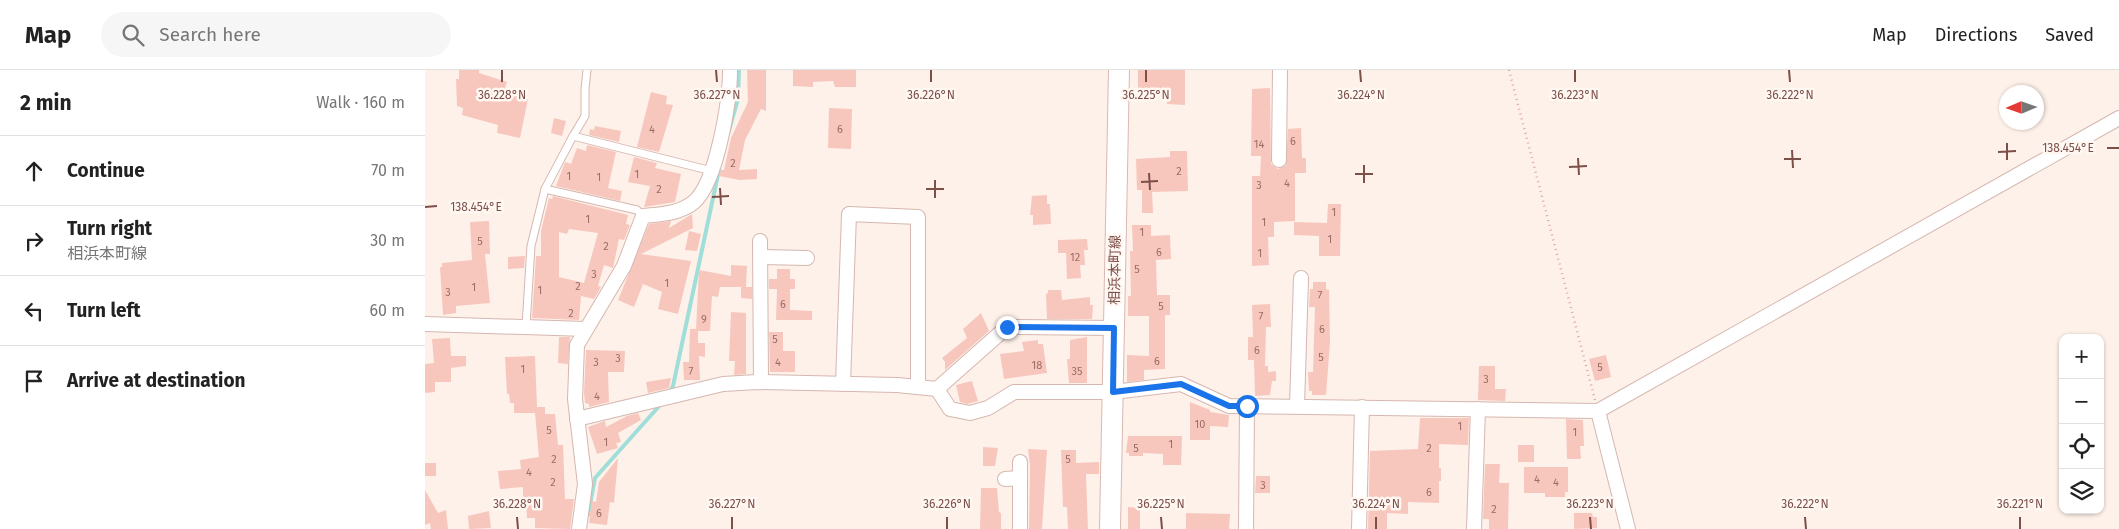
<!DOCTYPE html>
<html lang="en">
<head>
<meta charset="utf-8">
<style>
	:root { --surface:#fff; --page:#f6f6f6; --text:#222; --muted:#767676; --line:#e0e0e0 }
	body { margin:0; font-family:"Fira Sans","Noto Sans JP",sans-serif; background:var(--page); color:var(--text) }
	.controls { position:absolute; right:15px; bottom:15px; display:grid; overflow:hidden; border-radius:10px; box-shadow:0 1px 4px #0004 }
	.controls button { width:45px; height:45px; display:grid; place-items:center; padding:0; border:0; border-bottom:1px solid var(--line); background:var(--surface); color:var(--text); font:25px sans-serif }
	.compass { position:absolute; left:1574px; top:15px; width:45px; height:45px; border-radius:50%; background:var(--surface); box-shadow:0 1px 4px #0004; rotate:268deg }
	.stop { position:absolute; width:15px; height:15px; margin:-11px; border:4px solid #1a73e8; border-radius:50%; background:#fff }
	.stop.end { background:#1a73e8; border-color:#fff; box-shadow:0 1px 5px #0008 }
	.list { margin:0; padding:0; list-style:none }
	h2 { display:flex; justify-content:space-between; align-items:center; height:65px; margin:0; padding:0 20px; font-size:21px }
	h2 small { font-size:16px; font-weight:400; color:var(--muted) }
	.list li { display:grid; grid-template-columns:32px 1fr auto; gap:15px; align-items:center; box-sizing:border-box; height:70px; padding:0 20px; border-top:1px solid var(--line) }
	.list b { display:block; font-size:19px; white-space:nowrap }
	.list p { margin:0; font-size:16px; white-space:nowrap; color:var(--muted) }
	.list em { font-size:16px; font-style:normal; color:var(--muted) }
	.icon { flex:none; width:28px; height:28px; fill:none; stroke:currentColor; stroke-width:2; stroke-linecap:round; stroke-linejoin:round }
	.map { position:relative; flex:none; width:1694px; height:459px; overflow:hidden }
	header { display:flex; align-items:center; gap:30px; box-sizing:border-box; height:70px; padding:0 25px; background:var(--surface); border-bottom:1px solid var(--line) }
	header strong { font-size:24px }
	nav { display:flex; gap:28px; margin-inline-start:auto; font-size:18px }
	.search { width:350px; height:45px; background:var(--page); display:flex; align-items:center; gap:12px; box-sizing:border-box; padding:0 18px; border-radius:28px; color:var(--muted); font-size:19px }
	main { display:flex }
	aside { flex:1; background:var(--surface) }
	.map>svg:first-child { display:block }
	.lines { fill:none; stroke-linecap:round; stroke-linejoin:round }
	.stream { stroke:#a0ded9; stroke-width:4 }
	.building { fill:#f7c7be; fill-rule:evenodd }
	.lane-casing { stroke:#d5b7b0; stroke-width:9 }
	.street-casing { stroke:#d5b7b0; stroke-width:16 }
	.secondary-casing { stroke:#dab8af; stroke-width:22 }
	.path { stroke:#dda9a0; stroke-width:2.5; stroke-dasharray:1 4; stroke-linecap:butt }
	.lane { stroke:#fff; stroke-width:7 }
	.street { stroke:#fff; stroke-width:14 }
	.secondary { stroke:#fff; stroke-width:20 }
	.route { stroke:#1a73e8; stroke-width:6 }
	.ticks { fill:none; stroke:#7d4f49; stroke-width:2 }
	.labels { text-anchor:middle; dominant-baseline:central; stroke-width:5; stroke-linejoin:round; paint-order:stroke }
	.number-label { font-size:11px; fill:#9c6d66 }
	.street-label { font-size:14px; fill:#7d4f49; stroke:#fff7f2 }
	.ticks-label { font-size:12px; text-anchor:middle; fill:#7d4f49; stroke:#fff7f2; stroke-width:5; stroke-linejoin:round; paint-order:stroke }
</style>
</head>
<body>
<header>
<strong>Map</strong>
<div class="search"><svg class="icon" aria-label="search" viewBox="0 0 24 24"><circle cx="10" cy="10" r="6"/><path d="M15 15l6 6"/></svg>Search here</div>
<nav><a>Map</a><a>Directions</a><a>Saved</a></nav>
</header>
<main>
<aside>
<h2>2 min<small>Walk · 160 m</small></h2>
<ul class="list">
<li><svg class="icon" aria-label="ahead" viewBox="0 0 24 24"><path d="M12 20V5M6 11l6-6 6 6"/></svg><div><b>Continue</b></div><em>70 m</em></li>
<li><svg class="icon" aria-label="right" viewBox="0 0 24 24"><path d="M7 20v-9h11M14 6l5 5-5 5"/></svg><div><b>Turn right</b><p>相浜本町線</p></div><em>30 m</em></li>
<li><svg class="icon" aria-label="left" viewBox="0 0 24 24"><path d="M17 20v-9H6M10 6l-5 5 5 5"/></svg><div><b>Turn left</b></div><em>60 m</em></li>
<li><svg class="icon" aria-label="arrive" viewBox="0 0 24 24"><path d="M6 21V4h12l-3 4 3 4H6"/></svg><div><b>Arrive at destination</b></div></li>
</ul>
</aside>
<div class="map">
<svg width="1694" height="459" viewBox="0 0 1694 459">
	<rect width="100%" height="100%" fill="#fef1e9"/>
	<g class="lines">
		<g class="stream">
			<polyline points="303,64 313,29 314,0"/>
			<polyline points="245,322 248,316 294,100"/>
			<polyline points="163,445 170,408 236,334"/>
		</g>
	</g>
	<g class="building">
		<polygon points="34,0 54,0 54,3 82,12 78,23 103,29 95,68 72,63 73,55 37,45 38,38 32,36 31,9 34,9"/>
		<polygon points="322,0 341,0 341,41 336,39 320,70 314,100 332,99 332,109 315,110 294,106 296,100 299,100 306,68 323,32"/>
		<polygon points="368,0 431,0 431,17 410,17 408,11 388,12 388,17 368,16"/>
		<polygon points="713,0 760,0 760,35 742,34 742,24 713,24"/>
		<polygon points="845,18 846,94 853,99 861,95 863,59 876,58 877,88 881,88 881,103 870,103 870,151 849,152 849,167 843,167 844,195 827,196 827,106 835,106 836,86 826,86 827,19"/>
		<polygon points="226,22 242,26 241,34 248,35 234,82 212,77"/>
		<polygon points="404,38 427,39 426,79 403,78"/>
		<polygon points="129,48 141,51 137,66 126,63"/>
		<polygon points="170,56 196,61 194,72 164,65 165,59 169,60"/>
		<polygon points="162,75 191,82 183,118 197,121 195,131 131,116 140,92 146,94 152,78 161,81"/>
		<polygon points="745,81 762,81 763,121 727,122 728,143 717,143 717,120 712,120 711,89 745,87"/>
		<polygon points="209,87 232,93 230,98 256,104 250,132 219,137 225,116 203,112"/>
		<polygon points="622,125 622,134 625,134 626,154 608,155 608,145 605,145 607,126"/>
		<path d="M128,126l75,19 -2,9 4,1 -6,15 -5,-1 -6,29 -9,-3 -6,21 3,1 -7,12 -13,-3 -2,24 -47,-2 4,-62h5v-25l8,-33 3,1zM144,159l29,4 -14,50 -25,-6v-45l8,2z"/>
		<polygon points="903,134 916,134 915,186 894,186 894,166 869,165 869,152 902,153"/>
		<polygon points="267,144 268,158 216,184 266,191 253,244 233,239 237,222 218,214 209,237 193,230 224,154 246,151 244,158"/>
		<polygon points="64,151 65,184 60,184 65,233 31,236 31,243 18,245 15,197 17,197 17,193 47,190 45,152"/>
		<polygon points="707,155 726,155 726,166 745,165 746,189 731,190 732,225 745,225 745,245 740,245 740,299 719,300 719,310 702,312 702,285 724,286 724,246 703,246 703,226 706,226 705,181 708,181"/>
		<polygon points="264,161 276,164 272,181 260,180"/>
		<polygon points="662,169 663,180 659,180 660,195 655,195 656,208 642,209 641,183 633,183 633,170"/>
		<polygon points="100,186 99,198 83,199 83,187"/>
		<polygon points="306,195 322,196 321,217 327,217 327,229 316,228 316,217 295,217 293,227 287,226 285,261 273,261 273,273 280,273 280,287 274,286 275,310 259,310 258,292 264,292 265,259 271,259 274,200 306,206"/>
		<polygon points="352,199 365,199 365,209 370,209 370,219 365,219 365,240 387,241 387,250 351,250 352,219 344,219 344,209 352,209"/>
		<polygon points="888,212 901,212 901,219 904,220 905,272 901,325 887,325 887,321 884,321 883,302 888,302 890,237 884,237 885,219 888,219"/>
		<polygon points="623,220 636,220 637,230 665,227 665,235 668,235 667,249 622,249 621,224 623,223"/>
		<polygon points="845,234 846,257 841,257 840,296 843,296 843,302 851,301 851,311 847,311 845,325 830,326 829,290 823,290 823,267 828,267 827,235"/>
		<polygon points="306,242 321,243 321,304 309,305 310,291 304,291"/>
		<polygon points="556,243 564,261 520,300 520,292 517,288 542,268 538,259"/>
		<polygon points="344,262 358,262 358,281 370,281 370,302 345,302"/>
		<polygon points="134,267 145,267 143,294 133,293"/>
		<polygon points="662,267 662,313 644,313 642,289 645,289 645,270"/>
		<polygon points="25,268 26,286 41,286 41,296 26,298 26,312 10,312 10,322 0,323 0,294 9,293 7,269"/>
		<polygon points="613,270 613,274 618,274 622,303 579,309 575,284 599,281 597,272"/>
		<polygon points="161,280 200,281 199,302 183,302 184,332 164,337 164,334 160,333 159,323"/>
		<polygon points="1181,285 1186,307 1170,311 1164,289"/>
		<polygon points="110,286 112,337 120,337 120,344 130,344 133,375 138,375 140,429 149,429 145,459 110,458 110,448 102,448 101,427 98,427 98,417 75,419 73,401 96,399 95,390 114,387 110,343 89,343 89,333 85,333 84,324 82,324 80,287"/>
		<polygon points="1054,296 1070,296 1070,319 1081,319 1080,331 1053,330"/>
		<polygon points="246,308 244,318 223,323 221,312"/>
		<polygon points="547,311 553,331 542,334 535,332 531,315"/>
		<polygon points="765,332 785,340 785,342 804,345 803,357 785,356 785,370 765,370"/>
		<polygon points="213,343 216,350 193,363 196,372 191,373 193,378 172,384 163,357 180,351 181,357 202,346"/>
		<polygon points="995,348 1044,348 1043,375 1014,374 1014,398 1016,398 1016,411 1014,411 1014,433 983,432 983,444 962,443 962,459 943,459 945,381 993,379"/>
		<polygon points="1141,349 1158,350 1159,376 1155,376 1156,389 1142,389"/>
		<polygon points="703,366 757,366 756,395 738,395 738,384 718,383 718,386 704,386 704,383 701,383"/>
		<rect x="1093" y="375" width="16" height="17"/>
		<polygon points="558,377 573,378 570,396 558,396"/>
		<polygon points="603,379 622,380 617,459 604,459 605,396"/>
		<polygon points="636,380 651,380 651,393 674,392 674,404 661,404 663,459 643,459 642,437 638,437"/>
		<polygon points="193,388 189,433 185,432 182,455 164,453 167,431 171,432 174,412"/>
		<rect x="0" y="393" width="11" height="13"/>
		<polygon points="1060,394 1075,394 1074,413 1084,413 1083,459 1064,459 1064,449 1058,449"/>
		<polygon points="1099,397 1143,397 1143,422 1140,422 1140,427 1120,427 1120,423 1099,423"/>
		<polygon points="831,406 845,406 845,423 830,423"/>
		<polygon points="556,418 572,418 574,442 576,443 576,459 555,459"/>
		<polygon points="0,420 13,443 21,440 23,459 6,459 5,453 0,455"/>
		<polygon points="703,437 715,438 715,459 703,459"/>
		<polygon points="64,441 66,458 44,459 43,446"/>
		<polygon points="761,443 805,444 804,459 761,459"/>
		<polygon points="1149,443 1167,443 1168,447 1172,447 1172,458 1149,459"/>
	</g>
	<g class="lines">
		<defs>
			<g id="lane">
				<polyline points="148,66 160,46 160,19 162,0"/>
				<polyline points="218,146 212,140 120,119 148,66 287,101"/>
				<polyline points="101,256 106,176 120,119"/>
			</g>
			<g id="street">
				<polyline points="854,90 855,0"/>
				<polyline points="335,171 336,312"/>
				<polyline points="336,187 382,188"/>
				<polyline points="0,254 161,259"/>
				<polyline points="418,314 424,144 493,147 493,317"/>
				<polyline points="512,319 582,257 689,258"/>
				<polyline points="872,336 876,208"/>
				<polyline points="1173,341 1203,459"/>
				<polyline points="152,349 298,314 332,312 472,315 512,319 525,339 545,343 563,338 589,322 688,322 756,314 804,336 1173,341 1694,48"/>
				<polyline points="580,409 595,408"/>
				<path d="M154,459l6,-45 -10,-85 2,-54 47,-79 19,-50c18,-2 36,-2 51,-14 23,-20 36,-102 36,-132"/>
				<polyline points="595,459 595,392"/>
				<polyline points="821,459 822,336"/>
				<polyline points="934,459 937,337"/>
				<polyline points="1049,459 1053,339"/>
			</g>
			<polyline id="secondary" points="685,459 694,0"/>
		</defs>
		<use href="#lane" class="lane-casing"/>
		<use href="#street" class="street-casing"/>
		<use href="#secondary" class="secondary-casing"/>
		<polyline class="path" points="1084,0 1170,330"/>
		<use href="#lane" class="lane"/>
		<use href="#street" class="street"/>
		<use href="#secondary" class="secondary"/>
	</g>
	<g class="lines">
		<polyline class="route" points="582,257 689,258 688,322 756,314 804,336 822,336"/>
	</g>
	<path class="ticks" d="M77,0v12M291,0l1,12M506,0v12M721,0v12M935,0l1,12M1150,0v12M1364,0l1,12M1582,73v17M1682,78h12M1367,80l1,18M1573,82l18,-1M1153,88l1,17M1359,89h17M939,95v18M1144,97l18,-1M724,103l1,17M930,104h18M510,110v18M716,112l17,-1M295,118l1,17M501,119h18M287,127l17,-1M0,137l12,-1M92,447l1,12M307,447v12M522,447v12M736,447l1,12M951,447v12M1165,447l1,12M1380,447l1,12M1595,447v12"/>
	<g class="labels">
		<g class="number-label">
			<text x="227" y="59">4</text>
			<text x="415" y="59">6</text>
			<text x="868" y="71">6</text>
			<text x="834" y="74">14</text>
			<text x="308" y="93">2</text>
			<text x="754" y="101">2</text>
			<text x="212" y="104">1</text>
			<text x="144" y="106">1</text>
			<text x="174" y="107">1</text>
			<text x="862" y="113">4</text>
			<text x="834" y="115">3</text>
			<text x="234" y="119">2</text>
			<text x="909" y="142">1</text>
			<text x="163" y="149">1</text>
			<text x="839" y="152">1</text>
			<text x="717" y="162">1</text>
			<text x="905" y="169">1</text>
			<text x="55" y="171">5</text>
			<text x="181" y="176">2</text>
			<text x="734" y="182">6</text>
			<text x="835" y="183">1</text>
			<text x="650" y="187">12</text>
			<text x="712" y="199">5</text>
			<text x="169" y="204">3</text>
			<text x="242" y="213">1</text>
			<text x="153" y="216">2</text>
			<text x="49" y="217">1</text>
			<text x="115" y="220">1</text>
			<text x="23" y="222">3</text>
			<text x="895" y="225">7</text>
			<text x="358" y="234">6</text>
			<text x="736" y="236">5</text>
			<text x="146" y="243">2</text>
			<text x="836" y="246">7</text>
			<text x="279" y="249">9</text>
			<text x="897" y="259">6</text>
			<text x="350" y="269">5</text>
			<text x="832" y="280">6</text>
			<text x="896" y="287">5</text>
			<text x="193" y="288">3</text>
			<text x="732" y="291">6</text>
			<text x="171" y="292">3</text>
			<text x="353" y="292">4</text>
			<text x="612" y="295">18</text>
			<text x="1175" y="297">5</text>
			<text x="98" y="299">1</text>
			<text x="266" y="301">7</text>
			<text x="652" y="301">35</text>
			<text x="1061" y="309">3</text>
			<text x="172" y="326">4</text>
			<text x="775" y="354">10</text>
			<text x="1035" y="356">1</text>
			<text x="124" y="360">5</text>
			<text x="1150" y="362">1</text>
			<text x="181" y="372">1</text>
			<text x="746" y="374">1</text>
			<text x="711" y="378">5</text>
			<text x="1004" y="378">2</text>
			<text x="129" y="389">2</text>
			<text x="643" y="389">5</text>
			<text x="104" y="402">4</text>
			<text x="1112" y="409">4</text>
			<text x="128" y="412">2</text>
			<text x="1131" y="412">4</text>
			<text x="838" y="415">3</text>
			<text x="1004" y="422">6</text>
			<text x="1069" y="439">2</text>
			<text x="174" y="443">6</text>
		</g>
		<g class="street-label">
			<text transform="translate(690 200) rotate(-89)">相浜本町線</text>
		</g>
	</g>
	<g class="ticks-label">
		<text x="77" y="29">36.228°N</text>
		<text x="292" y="29">36.227°N</text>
		<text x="506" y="29">36.226°N</text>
		<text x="721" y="29">36.225°N</text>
		<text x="936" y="29">36.224°N</text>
		<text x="1150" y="29">36.223°N</text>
		<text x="1365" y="29">36.222°N</text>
		<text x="1643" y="82">138.454°E</text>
		<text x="51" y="141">138.454°E</text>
		<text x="92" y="438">36.228°N</text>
		<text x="307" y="438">36.227°N</text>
		<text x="522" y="438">36.226°N</text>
		<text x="736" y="438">36.225°N</text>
		<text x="951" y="438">36.224°N</text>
		<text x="1165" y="438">36.223°N</text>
		<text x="1380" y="438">36.222°N</text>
		<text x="1595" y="438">36.221°N</text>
	</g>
</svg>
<div class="controls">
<button>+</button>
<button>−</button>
<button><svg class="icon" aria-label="locate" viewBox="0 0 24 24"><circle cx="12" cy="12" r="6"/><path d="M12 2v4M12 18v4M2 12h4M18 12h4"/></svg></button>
<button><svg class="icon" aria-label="layers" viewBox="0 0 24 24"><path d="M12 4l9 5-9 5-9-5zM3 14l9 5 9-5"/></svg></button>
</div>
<svg class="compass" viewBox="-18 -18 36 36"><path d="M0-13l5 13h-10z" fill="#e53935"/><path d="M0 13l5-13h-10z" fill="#767676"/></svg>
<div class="stop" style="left:822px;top:336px"></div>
<div class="stop end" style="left:582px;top:257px"></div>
</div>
</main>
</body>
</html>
